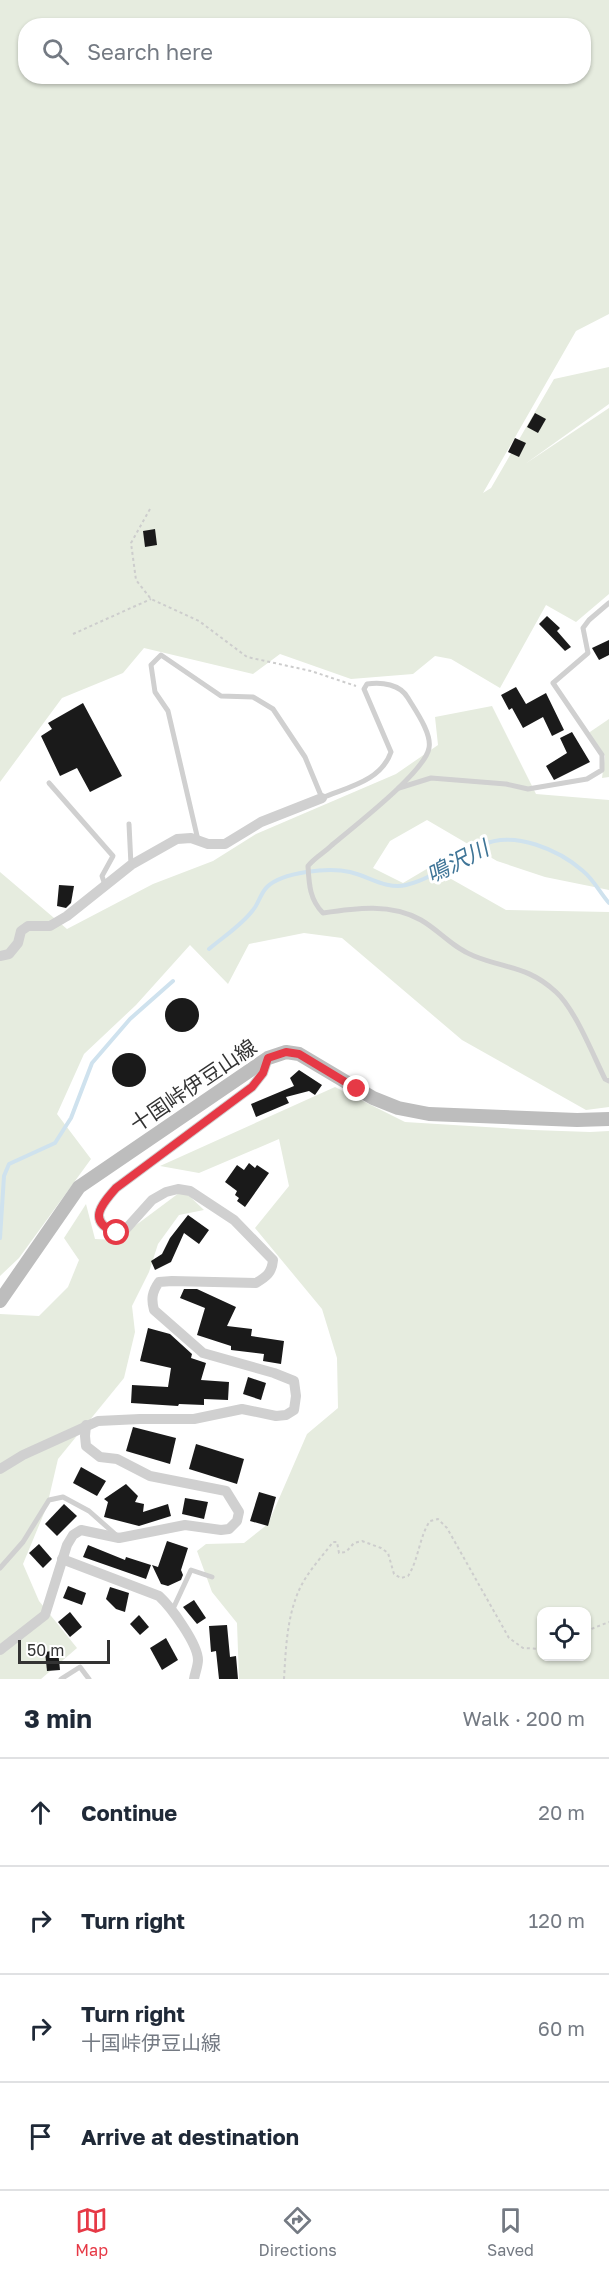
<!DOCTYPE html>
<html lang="en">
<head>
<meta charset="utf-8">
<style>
	:root { --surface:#fff; --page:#f2f2f3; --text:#1f2937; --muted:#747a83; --line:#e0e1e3; --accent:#e63946 }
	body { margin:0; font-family:"Golos Text","Noto Sans JP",sans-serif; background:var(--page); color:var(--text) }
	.controls { position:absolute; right:18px; bottom:18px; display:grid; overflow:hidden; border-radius:12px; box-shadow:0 2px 4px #0004 }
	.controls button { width:54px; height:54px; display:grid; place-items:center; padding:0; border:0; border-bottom:2px solid var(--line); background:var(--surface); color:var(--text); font:30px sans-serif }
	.scale { position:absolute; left:18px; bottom:15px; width:92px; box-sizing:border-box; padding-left:6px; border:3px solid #333; border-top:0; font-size:16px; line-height:21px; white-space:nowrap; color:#333; -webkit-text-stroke:4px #fff; paint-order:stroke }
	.stop { position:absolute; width:18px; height:18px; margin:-14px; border:4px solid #e63946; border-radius:50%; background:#fff }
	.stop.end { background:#e63946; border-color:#fff; box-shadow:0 2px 6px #0008 }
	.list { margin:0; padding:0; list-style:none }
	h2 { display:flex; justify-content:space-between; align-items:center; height:78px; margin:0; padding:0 24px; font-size:26px }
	h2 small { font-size:20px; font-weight:400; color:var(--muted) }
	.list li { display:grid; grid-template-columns:39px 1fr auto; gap:18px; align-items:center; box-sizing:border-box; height:108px; padding:0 24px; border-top:2px solid var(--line) }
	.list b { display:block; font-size:22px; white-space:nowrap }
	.list p { margin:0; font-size:20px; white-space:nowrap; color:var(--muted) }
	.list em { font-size:20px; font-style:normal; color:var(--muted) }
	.icon { flex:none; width:33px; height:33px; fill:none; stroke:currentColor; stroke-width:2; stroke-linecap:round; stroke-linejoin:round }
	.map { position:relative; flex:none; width:609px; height:1679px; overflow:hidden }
	.search { position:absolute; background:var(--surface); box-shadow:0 2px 4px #0004; left:18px; right:18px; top:18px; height:66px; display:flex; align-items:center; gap:15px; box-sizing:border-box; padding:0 21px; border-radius:24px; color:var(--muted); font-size:22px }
	.sheet { height:510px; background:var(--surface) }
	nav { display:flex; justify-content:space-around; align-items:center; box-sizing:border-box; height:84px; border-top:2px solid var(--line); background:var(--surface); font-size:16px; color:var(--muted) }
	nav a { display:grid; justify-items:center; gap:3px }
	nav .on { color:var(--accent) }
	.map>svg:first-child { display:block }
	.green { fill:#e6ecdf; fill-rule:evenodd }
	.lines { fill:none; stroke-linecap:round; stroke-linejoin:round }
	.stream { stroke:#cfe2ee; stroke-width:4 }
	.building { fill:#1a1a1a }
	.path { stroke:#cdcdcd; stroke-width:2; stroke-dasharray:3 3; stroke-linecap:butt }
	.service { stroke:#d0d0d0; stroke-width:5 }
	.minor { stroke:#d0d0d0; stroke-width:10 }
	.secondary { stroke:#bdbdbd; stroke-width:14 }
	.route { stroke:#e63946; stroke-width:8 }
	.labels { text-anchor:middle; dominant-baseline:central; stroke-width:6; stroke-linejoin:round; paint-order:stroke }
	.street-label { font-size:21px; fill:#333; stroke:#fff }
	.water-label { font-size:22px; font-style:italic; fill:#3f7597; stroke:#fff }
</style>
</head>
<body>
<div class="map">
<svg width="609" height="1679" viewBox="0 0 609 1679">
	<rect width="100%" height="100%" fill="#fff"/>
	<g class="green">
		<path d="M0,0h609v314l-33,17 -93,162 8,-5 63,-109 55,-12v37l-84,60 84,-56v186l-33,28 -30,-17 -46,83 -49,-29 -16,-3 -22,18 -62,5 -71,-25 -27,20 -109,-26 -21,25 -61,25 -62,84zM26,26h558v50h-558z"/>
		<polygon points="492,706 536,794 609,800 609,890 545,877 497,861 427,820 390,841 373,868 403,883 430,867 506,910 609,912 609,1107 586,1110 462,1040 342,938 304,933 249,944 228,984 190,945 136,1005 84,1054 57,1114 91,1159 19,1258 0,1276 0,872 67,929 153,884 213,861 256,834 396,774 438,745 435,717"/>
		<polygon points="609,719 609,777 602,778 605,756 587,734"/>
		<path d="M335,1087l70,35 128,8 57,2 19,-1v548h-370l-2,-56 -25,-31 -15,-41 9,-7 38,-1 24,-19 39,-90 31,-26 -1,-50 -15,-49 -67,-81 34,-42 -10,-47 -80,34 -39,-7zM542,1612h44v44h-44z"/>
		<polygon points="183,1190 204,1210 179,1215 158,1244 149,1272 132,1306 135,1332 124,1378 58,1459 47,1506 23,1564 39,1601 77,1648 41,1679 0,1679 0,1314 39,1316 68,1287 79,1260 64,1238 86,1204 95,1239 116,1240"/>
	</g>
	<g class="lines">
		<g class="stream">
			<path d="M209,949c14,-12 33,-24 44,-39 6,-7 7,-16 14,-23 15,-15 62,-20 83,-15 18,4 37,18 56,13 30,-7 50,-28 76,-40 32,-15 77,5 101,26 11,9 17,22 26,32"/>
			<polyline points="0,1238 4,1176 9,1164 55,1143 71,1118 92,1063 130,1019 173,981"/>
		</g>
	</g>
	<g class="building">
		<polygon points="535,413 546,419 538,433 527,427"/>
		<polygon points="515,438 526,443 519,457 508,452"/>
		<polygon points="155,529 157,545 145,547 143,531"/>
		<polygon points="547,616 560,628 557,631 571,647 565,651 539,624"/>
		<polygon points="609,640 609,655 599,660 592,648"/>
		<polygon points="516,687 526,704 546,693 564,730 552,736 543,717 523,728 512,708 509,710 501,695"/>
		<polygon points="83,703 122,776 90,792 77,768 60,776 41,736 52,729 48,723"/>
		<polygon points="572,732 590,762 554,780 546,766 567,753 560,738"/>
		<polygon points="59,885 74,886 71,903 66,908 57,906"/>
		<circle cx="182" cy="1015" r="17"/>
		<circle cx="129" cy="1070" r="17"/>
		<polygon points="299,1070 322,1085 315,1095 309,1091 286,1097 289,1103 256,1117 251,1104 294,1086 290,1078"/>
		<polygon points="249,1163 255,1168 257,1165 269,1173 245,1207 237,1201 239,1198 235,1195 237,1191 225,1182 237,1165 244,1170"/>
		<polygon points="188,1215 209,1230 199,1244 184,1233 171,1262 155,1270 151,1261 162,1254 170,1238"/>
		<polygon points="184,1289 197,1289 236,1307 227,1326 252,1329 251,1336 284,1341 281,1364 263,1361 264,1354 231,1350 231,1346 197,1335 205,1308 180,1298"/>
		<polygon points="148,1328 170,1334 192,1354 191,1358 206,1363 201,1380 229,1382 228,1400 204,1399 204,1405 179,1404 178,1406 131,1403 132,1385 168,1387 171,1368 140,1361"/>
		<polygon points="248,1377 266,1383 261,1400 243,1394"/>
		<polygon points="133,1427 176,1438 170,1464 126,1451"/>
		<polygon points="196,1444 244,1459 237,1484 189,1469"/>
		<polygon points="81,1467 106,1481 97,1496 73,1483"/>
		<polygon points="126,1484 138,1496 135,1502 144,1504 143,1512 168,1504 171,1516 139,1526 104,1517 108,1502 104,1499"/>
		<polygon points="259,1492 276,1497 268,1526 250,1521"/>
		<polygon points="185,1498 208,1502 204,1519 182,1514"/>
		<polygon points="64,1504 77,1516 57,1536 45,1524"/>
		<polygon points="167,1541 188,1548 181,1570 183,1575 181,1580 168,1586 161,1584 152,1565 158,1567"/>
		<polygon points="39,1544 52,1559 43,1568 29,1553"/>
		<polygon points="88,1545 125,1560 126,1557 151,1565 146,1579 83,1557"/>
		<polygon points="68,1586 86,1593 82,1605 63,1598"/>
		<polygon points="110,1587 129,1593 125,1612 116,1609 106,1599"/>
		<polygon points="194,1600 206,1618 197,1624 183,1607"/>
		<polygon points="70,1612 82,1627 70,1637 58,1622"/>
		<polygon points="139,1615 149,1627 140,1635 130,1624"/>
		<polygon points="227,1625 230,1657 236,1656 238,1679 219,1679 216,1651 211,1652 209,1626"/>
		<polygon points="166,1638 178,1660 162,1670 150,1648"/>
		<polygon points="58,1650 60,1670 47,1671 45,1652"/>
	</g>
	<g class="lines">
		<g class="path">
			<polyline points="150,509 131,543 136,580 151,599 199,621 247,657 311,671 356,686"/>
			<polyline points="73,634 151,599"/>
			<polyline points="586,1631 609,1622"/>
			<path d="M284,1679c2,-33 3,-71 21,-100 8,-13 19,-25 28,-37h4l2,11 7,-1 8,-9 8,-2 19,7 7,5 6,21 7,4 7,-2c11,-17 11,-39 22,-55l8,-2 9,9 62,110 14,10 19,1"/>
		</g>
		<g class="service">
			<polyline points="49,783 113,856 102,876 105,885"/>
			<polyline points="399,788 431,778 506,784 528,789 587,779 602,770 602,755 553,683 588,653 583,628 589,620 609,603"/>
			<polyline points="129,824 131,865"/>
			<path d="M198,840l-30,-129 -13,-19 -4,-27 10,-10 60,41 32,1 20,12 32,48 17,41c26,-11 59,-17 69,-46l-27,-63 3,-5c15,-2 33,0 41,14 7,12 24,35 21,50 -4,24 -76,79 -97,97 -8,8 -17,12 -24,21 1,19 2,34 15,47 33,-5 68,-10 98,7 19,11 32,28 53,36 32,13 54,10 82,36 19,17 37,63 49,87l4,2"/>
			<polyline points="0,1568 23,1542 49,1500 63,1497 89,1511 115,1534"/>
			<polyline points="172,1611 191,1570 212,1577"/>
			<polyline points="61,1679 80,1667 89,1679"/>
		</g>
		<g class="minor">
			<polyline points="0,956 9,954 18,943 21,931 28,926 50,926 67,916 131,865 177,839 191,838 208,844 225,844 261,822 322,798"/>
			<path d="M0,1469l23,-14 75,-34 42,-2h54l48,-10 34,7 10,-1 8,-5 2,-14 -2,-15 -20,-8 -71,-20 -49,-43c-3,-11 -2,-18 5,-28l13,-1 84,2c10,-6 16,-10 17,-23l-39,-40 -44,-29 -12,-2 -12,3 -14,8 -27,30 -8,3c-30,-11 -17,-27 -1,-45l136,-101 11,-14 5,-15"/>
			<path d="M62,1559l97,37c12,11 39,48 39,64 0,6 -3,13 -4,19"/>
			<polyline points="0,1650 45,1615 67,1545 73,1535 81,1530 119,1538 185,1525 221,1530 229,1529 237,1521 239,1512 226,1491 150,1476 117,1459 100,1457 86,1446 85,1436 86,1425"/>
		</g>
		<polyline class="secondary" points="0,1301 79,1187 268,1058 286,1052 299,1054 373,1098 398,1108 429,1114 577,1120 609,1119"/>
	</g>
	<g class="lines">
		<path class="route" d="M117,1233c-30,-11 -17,-27 -1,-45l136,-101 11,-14 5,-15 18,-6 13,2 58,35"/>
	</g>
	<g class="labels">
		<g class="street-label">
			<text transform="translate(193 1085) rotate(-34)">十国峠伊豆山線</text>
		</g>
		<g class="water-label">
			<text transform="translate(457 861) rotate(-27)">鳴沢川</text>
		</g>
	</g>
</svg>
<div class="controls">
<button><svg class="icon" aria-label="locate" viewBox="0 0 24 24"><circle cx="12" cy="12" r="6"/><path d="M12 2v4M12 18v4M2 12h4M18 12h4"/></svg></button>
</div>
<div class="scale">50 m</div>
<div class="stop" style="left:117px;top:1233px"></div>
<div class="stop end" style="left:357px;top:1089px"></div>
<div class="search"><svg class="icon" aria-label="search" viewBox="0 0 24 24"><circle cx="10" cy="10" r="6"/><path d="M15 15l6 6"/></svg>Search here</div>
</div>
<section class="sheet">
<h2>3 min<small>Walk · 200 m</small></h2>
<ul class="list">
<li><svg class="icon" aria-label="ahead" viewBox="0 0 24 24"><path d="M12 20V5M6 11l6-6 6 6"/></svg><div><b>Continue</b></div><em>20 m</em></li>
<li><svg class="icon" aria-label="right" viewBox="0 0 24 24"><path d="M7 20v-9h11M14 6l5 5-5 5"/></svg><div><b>Turn right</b></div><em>120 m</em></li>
<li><svg class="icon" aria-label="right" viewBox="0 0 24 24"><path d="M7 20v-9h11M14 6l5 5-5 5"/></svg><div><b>Turn right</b><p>十国峠伊豆山線</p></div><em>60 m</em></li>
<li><svg class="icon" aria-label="arrive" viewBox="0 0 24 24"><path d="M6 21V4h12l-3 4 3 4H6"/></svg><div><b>Arrive at destination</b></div></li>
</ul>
</section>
<nav>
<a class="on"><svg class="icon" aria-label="map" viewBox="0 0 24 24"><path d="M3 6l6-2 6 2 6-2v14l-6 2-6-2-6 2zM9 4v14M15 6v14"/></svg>Map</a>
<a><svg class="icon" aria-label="directions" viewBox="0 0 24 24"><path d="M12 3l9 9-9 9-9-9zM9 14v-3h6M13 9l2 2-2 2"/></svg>Directions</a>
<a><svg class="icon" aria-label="saved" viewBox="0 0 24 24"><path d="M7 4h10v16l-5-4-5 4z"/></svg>Saved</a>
</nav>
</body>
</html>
